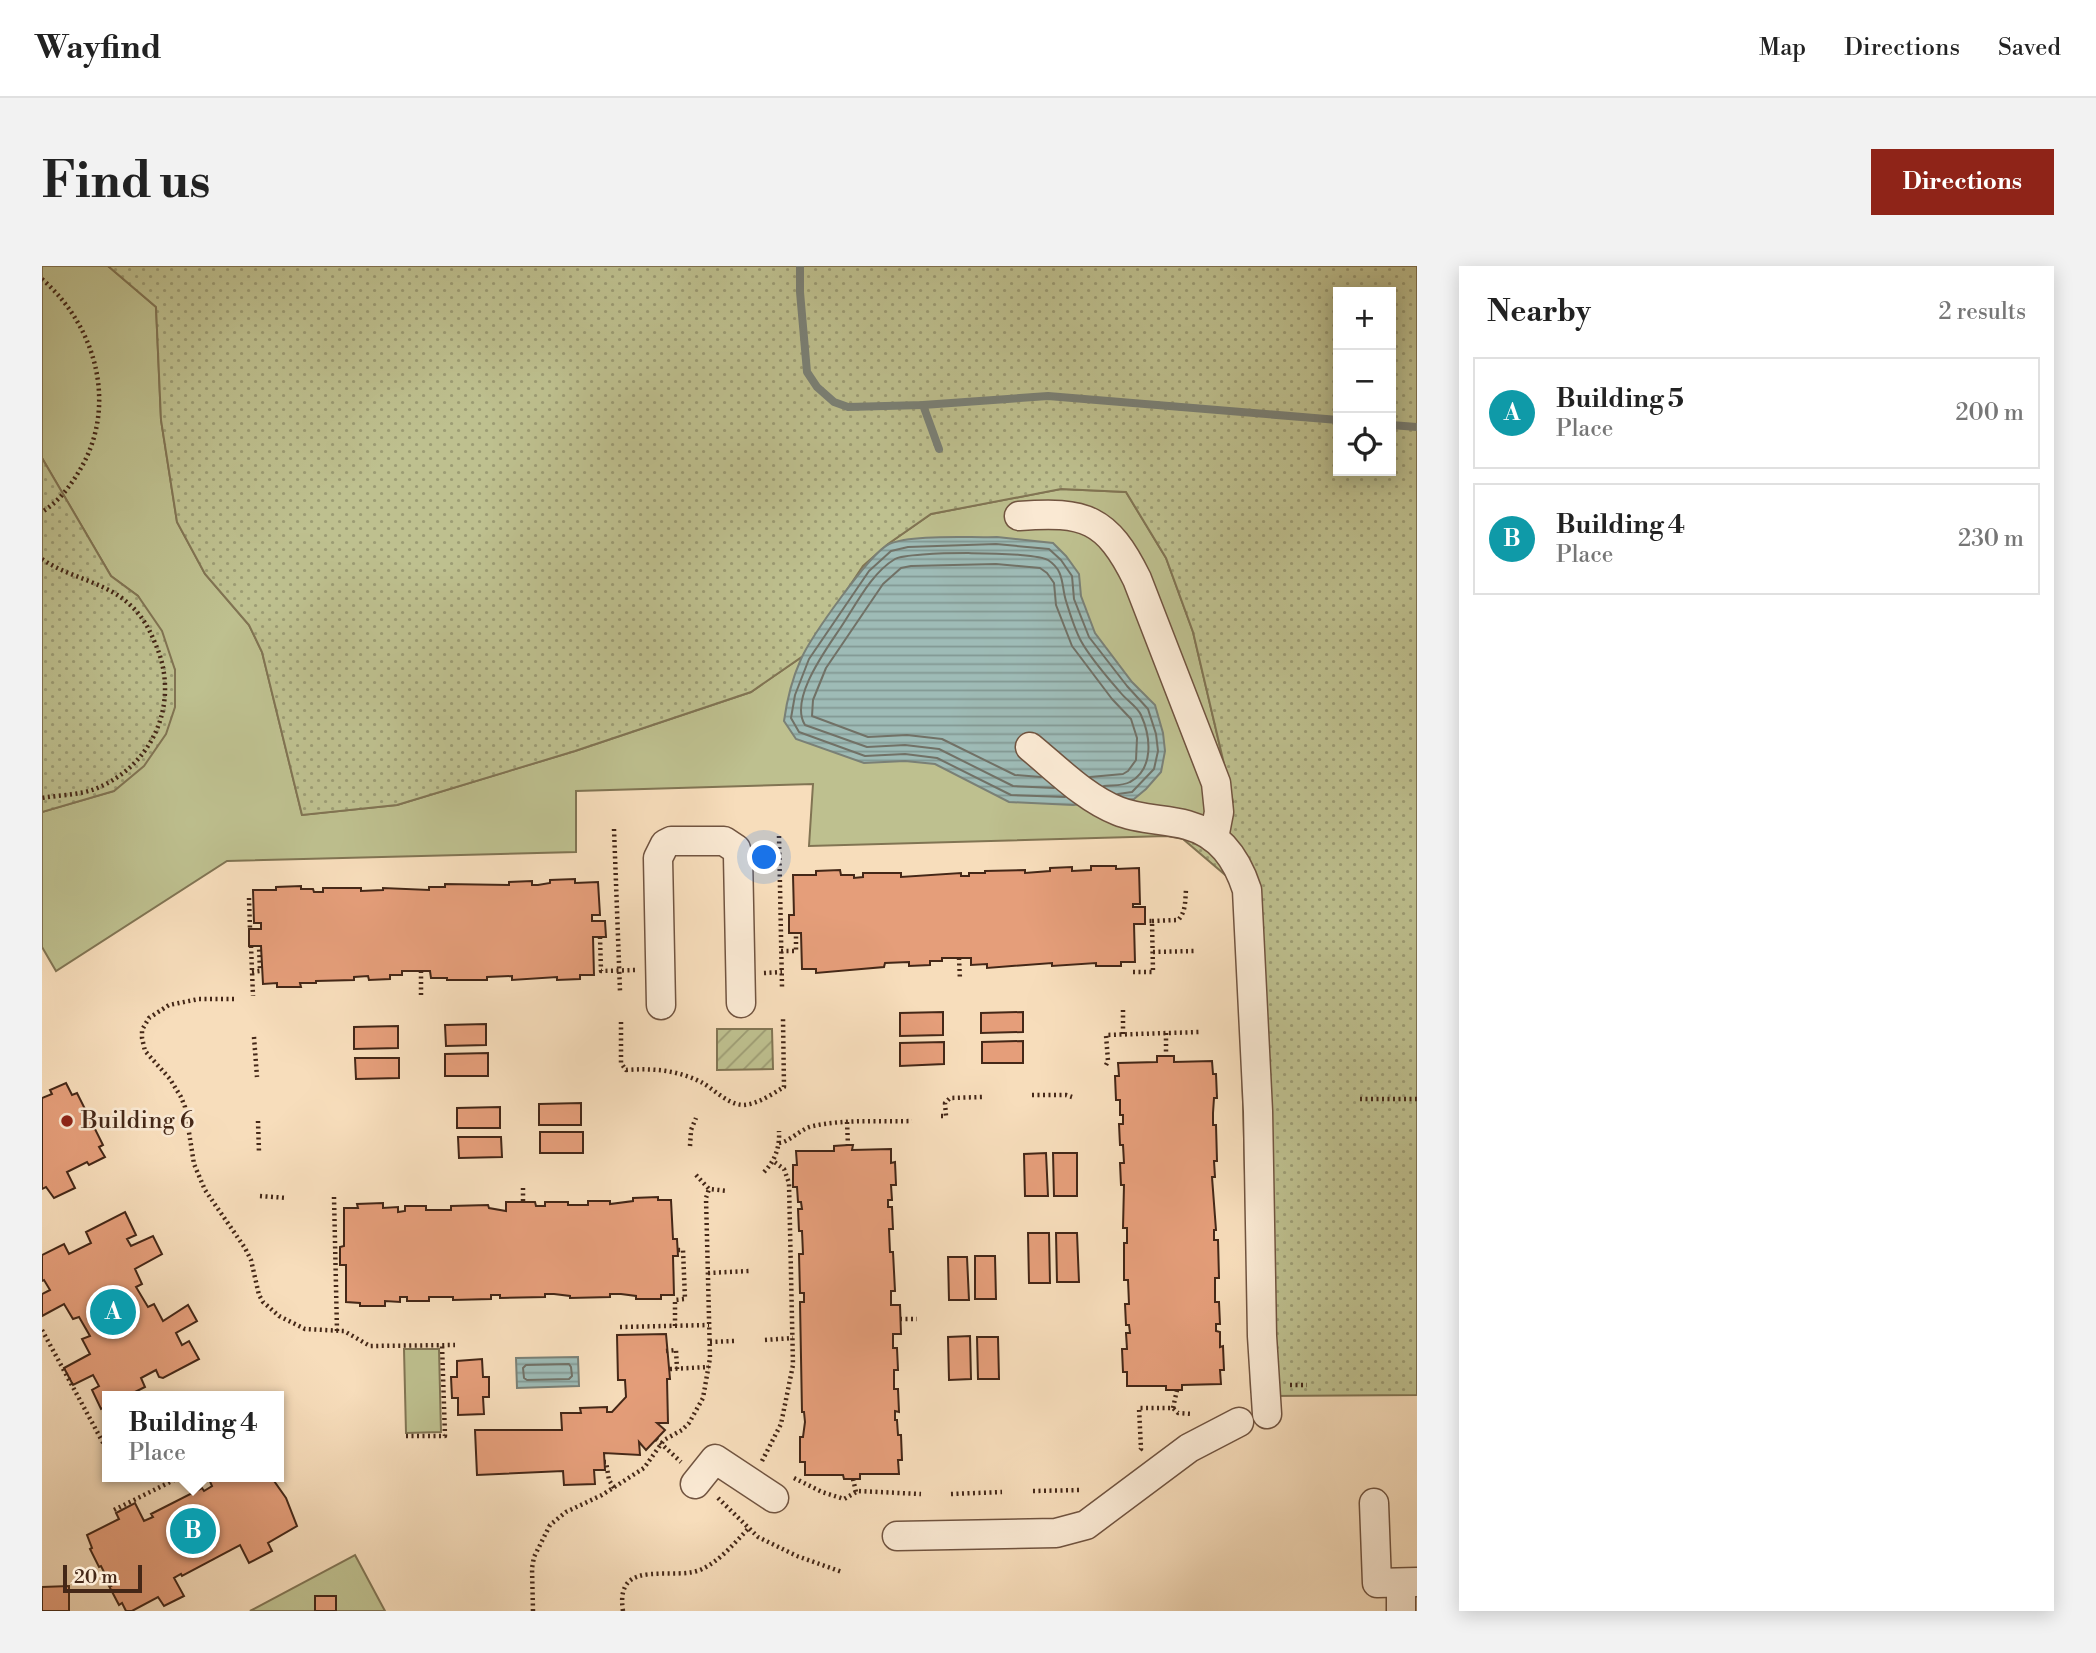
<!DOCTYPE html>
<html lang="en">
<head>
<meta charset="utf-8">
<style>
	:root { --surface:#fff; --page:#f2f2f2; --text:#222; --muted:#767676; --line:#e0e0e0; --accent:#8f2418 }
	body { margin:0; font-family:"Libre Bodoni",serif; background:var(--page); color:var(--text) }
	.controls { position:absolute; right:21px; top:21px; display:grid; overflow:hidden; border-radius:0px; box-shadow:0 4px 18px #0003 }
	.controls button { width:63px; height:63px; display:grid; place-items:center; padding:0; border:0; border-bottom:2px solid var(--line); background:var(--surface); color:var(--text); font:35px sans-serif }
	.scale { position:absolute; left:21px; bottom:18px; width:79px; box-sizing:border-box; padding-left:7px; border:4px solid #442717; border-top:0; font-size:19px; line-height:24px; white-space:nowrap; color:#442717; -webkit-text-stroke:5px #fae9d3; paint-order:stroke }
	.you { position:absolute; left:723px; top:592px; width:24px; height:24px; margin:-18px; border:5px solid #fff; border-radius:50%; background:#1a73e8; box-shadow:0 0 0 10px #1a73e833 }
	.badge { display:grid; place-items:center; width:46px; height:46px; border-radius:50%; background:var(--accent); color:#fff; font-size:23px; font-weight:700 }
	.pin { position:absolute; translate:-50% -50%; border:4px solid #fff; box-shadow:0 2px 7px #0006 }
	.popup { position:absolute; left:60px; top:1125px; width:182px; height:91px; box-sizing:border-box; display:grid; place-content:center; border-radius:0px; background:var(--surface); filter:drop-shadow(0 2px 5px #0005); font-size:23px; white-space:nowrap; color:var(--muted) }
	.popup b { font-size:26px; color:var(--text) }
	.popup::after { content:''; position:absolute; left:50%; top:100%; margin-left:-14px; border:14px solid transparent; border-top-color:var(--surface) }
	.list { margin:0; padding:0; list-style:none }
	h2 { display:flex; justify-content:space-between; align-items:center; height:91px; margin:0; padding:0 28px; font-size:30px }
	h2 small { font-size:23px; font-weight:400; color:var(--muted) }
	.list li { display:grid; grid-template-columns:46px 1fr auto; gap:21px; align-items:center; box-sizing:border-box; height:112px; margin:0 14px 14px; padding:0 14px; border:2px solid var(--line); border-radius:0px }
	.list b { display:block; font-size:26px; white-space:nowrap }
	.list p { margin:0; font-size:23px; white-space:nowrap; color:var(--muted) }
	.list em { font-size:23px; font-style:normal; color:var(--muted) }
	.icon { flex:none; width:38px; height:38px; fill:none; stroke:currentColor; stroke-width:2; stroke-linecap:round; stroke-linejoin:round }
	.map { position:relative; flex:none; width:1375px; height:1345px; overflow:hidden; border-radius:0px }
	header { display:flex; align-items:center; gap:42px; box-sizing:border-box; height:98px; padding:0 35px; background:var(--surface); border-bottom:2px solid var(--line) }
	header strong { font-size:33px }
	nav { display:flex; gap:38px; margin-inline-start:auto; font-size:24px }
	.intro { display:flex; align-items:center; justify-content:space-between; box-sizing:border-box; height:168px; padding:0 42px }
	h1 { margin:0; font-size:49px }
	.button { padding:18px 32px; border-radius:0px; background:var(--accent); color:#fff; font-size:24px; font-weight:700 }
	main { display:flex; gap:42px; padding:0 42px }
	aside { flex:1; background:var(--surface); border-radius:0px; box-shadow:0 4px 18px #0003 }
	.map>svg:first-child { display:block }
	.grass { fill:#bec08f; stroke:#817453; stroke-width:2 }
	.park { fill:url(#park-dots); stroke:#817453; stroke-width:2; fill-rule:evenodd }
	.garden { fill:url(#garden-furrows); stroke:#817453; stroke-width:2 }
	.water { fill:url(#water-rules); stroke:#7a8076; stroke-width:2 }
	.lines { fill:none; stroke-linecap:round; stroke-linejoin:round }
	.shore { stroke:#717166; stroke-width:2 }
	.stream { stroke:#7a8076; stroke-width:8 }
	.building { fill:#e59e7a; stroke:#442717; stroke-width:2 }
	.minor-casing { stroke:#715440; stroke-width:31 }
	.path { stroke:#442717; stroke-width:4.5; stroke-dasharray:2 3.5; stroke-linecap:butt }
	.minor { stroke:#fae9d3; stroke-width:28 }
	.poi-dot { fill:#8f2418; stroke:#fae9d3; stroke-width:2.5 }
	.labels { text-anchor:middle; dominant-baseline:central; stroke-width:5; stroke-linejoin:round; paint-order:stroke }
	.poi-label { font-size:24px; fill:#442717; stroke:#fae9d3; text-anchor:start }
</style>
</head>
<body>
<header>
<strong>Wayfind</strong>
<nav><a>Map</a><a>Directions</a><a>Saved</a></nav>
</header>
<div class="intro"><h1>Find us</h1><a class="button">Directions</a></div>
<main>
<div class="map">
<svg width="1375" height="1345" viewBox="0 0 1375 1345">
	<defs>
		<pattern id="park-dots" width="8" height="8" patternUnits="userSpaceOnUse" patternTransform="scale(1.75)"><rect width="8" height="8" fill="#bec08f"/><path d="M2 2h.1M6 6h.1" fill="none" stroke="#9c9c74" stroke-width="1.8" stroke-linecap="round"/></pattern>
		<pattern id="garden-furrows" width="10" height="10" patternUnits="userSpaceOnUse" patternTransform="scale(1.75)"><rect width="10" height="10" fill="#bec08f"/><path d="M-1 1l2-2M0 10L10 0M9 11l2-2" fill="none" stroke="#9c9c74"/></pattern>
		<pattern id="water-rules" width="6" height="5" patternUnits="userSpaceOnUse" patternTransform="scale(1.75)"><rect width="6" height="5" fill="#9ebbb6"/><path d="M0 2.5h6" fill="none" stroke="#829893"/></pattern>
	</defs>
	<rect width="100%" height="100%" fill="#f7ddbb"/>
	<filter id="stains"><feTurbulence type="fractalNoise" baseFrequency=".00286" numOctaves="4"/><feColorMatrix values="0 0 0 0 .2 0 0 0 0 .09 0 0 0 0 .02 0 0 0 .5 -.17"/></filter>
	<radialGradient id="worn" r=".72"><stop offset=".6" stop-color="#630" stop-opacity="0"/><stop offset="1" stop-color="#630" stop-opacity=".3"/></radialGradient>
	<g class="grass">
		<polygon points="0,0 66,0 114,41 119,154 135,256 163,308 207,359 220,386 260,549 355,539 533,485 709,426 761,390 821,300 846,278 889,248 1019,223 1084,226 1124,292 1151,366 1191,536 1141,573 1125,570 767,580 771,518 534,525 534,586 185,595 14,705 0,681 0,546 72,525 133,404 96,330 69,310 0,192"/>
		<polygon points="362,1083 397,1083 399,1166 364,1167"/>
		<polygon points="313,1289 343,1345 208,1345"/>
	</g>
	<g class="park">
		<path d="M66,0h1309v1129l-161,1 -5,-4 -14,-507 -54,-46 50,-37 -40,-170 -27,-74 -40,-66 -65,-3 -130,25 -43,30 -25,22 -60,90 -52,36 -176,59 -178,54 -95,10 -40,-163 -13,-27 -44,-51 -28,-52 -16,-102 -5,-113zM1296,26h53v179h-53z"/>
		<polygon points="0,192 69,310 96,330 120,365 133,404 133,441 124,468 102,500 72,525 0,546"/>
	</g>
	<polygon class="garden" points="675,763 730,763 731,803 675,804"/>
	<g class="water">
		<path d="M955,271l56,6 13,13 13,18 2,22 14,37 37,49 23,23 8,28 2,18 -4,21 -15,17 -12,10 -61,6 -64,-3 -74,-38 -30,-3 -41,2 -68,-24 -12,-18c3,-22 8,-42 17,-62 10,-22 68,-105 88,-115 23,-10 81,-6 108,-7z"/>
		<polygon points="536,1091 537,1120 475,1122 474,1092"/>
	</g>
	<g class="lines">
		<g class="shore">
			<polyline points="999,511 973,509 900,473 865,469 826,471 770,450 771,434 784,402 841,318 859,302 869,300 954,298 998,302 1005,307 1012,317 1014,339 1030,380 1070,433 1089,453 1095,472 1094,494 1086,505 1081,508 1048,511"/>
			<path d="M1012,522l-41,-2 -74,-37 -34,-4 -38,2 -62,-22c-16,-25 20,-74 34,-95 16,-23 31,-56 56,-71 14,-8 139,-8 153,1 17,11 13,25 18,41 4,13 9,29 15,40 10,18 26,36 39,51 6,8 17,14 21,23 10,22 13,54 -11,67 -7,4 -18,3 -26,4"/>
			<polyline points="1023,531 969,529 895,492 863,488 823,490 757,466 749,452 753,429 767,393 827,305 849,285 866,281 954,278 1007,283 1019,294 1030,310 1032,333 1047,371 1085,420 1106,443 1114,468 1116,485 1112,503 1090,526 1076,528"/>
			<polygon points="527,1098 529,1101 530,1110 527,1113 485,1114 482,1112 481,1102 484,1099"/>
		</g>
		<g class="stream">
			<polyline points="758,0 758,26 765,106 775,121 792,136 806,141 881,139 1006,130 1296,154"/>
			<polyline points="881,139 897,183"/>
			<polyline points="1349,159 1375,161"/>
		</g>
	</g>
	<g class="building">
		<polygon points="1049,600 1074,600 1074,603 1097,602 1098,638 1091,638 1091,641 1103,641 1103,658 1092,658 1093,696 1079,696 1079,700 1054,700 1054,697 1010,700 1010,697 945,702 945,698 929,699 929,692 900,692 900,695 888,695 888,699 867,700 867,696 843,697 842,701 774,707 774,703 760,703 759,667 747,667 747,649 752,649 751,609 774,609 774,605 798,604 799,609 812,609 812,612 821,611 821,607 859,607 859,611 919,607 919,610 927,610 927,607 943,607 943,605 983,604 983,607 1008,605 1008,602 1030,601 1030,605 1049,604"/>
		<polygon points="533,613 533,617 556,616 558,649 550,649 550,655 563,655 564,671 551,671 552,709 538,709 538,713 515,714 515,711 470,714 470,710 445,711 445,714 405,714 405,712 389,712 388,705 360,705 360,709 348,709 348,713 327,714 326,710 312,711 312,714 274,715 274,717 258,717 259,721 235,721 235,717 221,718 219,680 207,680 207,663 219,663 219,657 212,657 211,624 234,624 234,621 259,620 259,623 271,623 272,626 281,626 281,622 319,622 319,625 341,624 341,622 387,624 387,621 403,621 403,618 467,619 467,616 490,615 490,619 496,619 508,617 508,614"/>
		<polygon points="901,746 901,769 858,770 858,747"/>
		<polygon points="981,746 981,766 939,767 939,747"/>
		<polygon points="444,758 444,779 404,780 403,759"/>
		<polygon points="356,760 356,782 312,783 312,761"/>
		<polygon points="981,775 981,797 940,797 940,776"/>
		<polygon points="902,776 902,798 858,800 858,777"/>
		<polygon points="446,787 446,810 403,810 403,788"/>
		<polygon points="1115,790 1132,790 1132,796 1170,795 1171,808 1174,808 1175,832 1172,832 1171,847 1171,859 1174,859 1175,895 1172,895 1173,911 1170,911 1174,964 1172,964 1172,974 1176,974 1177,1012 1173,1012 1173,1036 1177,1036 1178,1058 1174,1058 1174,1065 1178,1066 1178,1081 1181,1080 1182,1104 1178,1104 1179,1118 1140,1119 1140,1124 1124,1124 1124,1120 1085,1120 1085,1106 1081,1106 1080,1083 1085,1083 1084,1067 1088,1067 1087,1059 1084,1059 1083,1038 1087,1038 1086,1014 1082,1014 1082,977 1085,977 1085,962 1081,962 1082,919 1079,919 1078,897 1082,897 1081,879 1078,879 1077,858 1081,858 1081,849 1078,849 1078,834 1074,834 1073,810 1077,810 1076,797 1115,796"/>
		<polygon points="313,792 357,792 357,812 314,813"/>
		<polygon points="24,817 30,829 35,827 61,879 57,881 63,891 47,899 45,896 25,906 33,922 12,932 4,921 0,923 0,832 10,828 8,824"/>
		<polygon points="539,837 539,859 497,859 497,838"/>
		<polygon points="458,841 458,862 415,862 415,842"/>
		<rect x="498" y="866" width="43" height="21"/>
		<polygon points="416,871 459,871 460,891 417,892"/>
		<polygon points="806,879 811,879 810,884 849,883 849,897 853,896 854,919 849,919 850,934 846,934 846,941 850,941 851,963 847,963 848,986 851,986 853,1025 849,1025 849,1039 858,1039 859,1068 851,1068 851,1082 855,1082 856,1104 852,1104 852,1123 856,1123 857,1146 853,1145 853,1154 855,1154 856,1169 859,1169 860,1194 856,1194 857,1208 818,1208 818,1213 802,1213 801,1209 763,1209 763,1196 758,1196 758,1171 761,1171 763,1156 762,1146 760,1146 758,1036 762,1036 762,1027 758,1027 757,988 761,988 760,965 757,965 756,943 760,943 759,936 756,936 755,921 751,921 751,899 755,899 754,885 792,885 792,880"/>
		<polygon points="1004,887 1006,930 983,930 982,888"/>
		<polygon points="1011,887 1035,887 1035,930 1012,930"/>
		<polygon points="616,931 616,934 629,934 631,973 635,973 636,990 631,990 632,1029 619,1029 619,1033 594,1033 594,1030 579,1028 568,1028 568,1031 528,1032 528,1030 512,1028 503,1028 503,1031 458,1032 458,1029 449,1029 449,1033 411,1034 411,1031 387,1031 387,1035 365,1035 365,1031 358,1031 358,1036 343,1035 343,1040 318,1040 318,1037 304,1036 304,999 298,999 298,981 302,980 302,942 316,942 315,938 341,937 341,942 356,941 356,946 363,945 363,940 384,940 384,944 409,944 409,940 446,939 447,942 464,945 464,936 493,936 494,940 503,940 503,936 526,936 526,939 546,939 546,935 568,935 568,938 591,935 591,932"/>
		<polygon points="83,946 94,969 85,973 89,980 111,970 120,988 93,1003 100,1018 94,1021 106,1041 112,1038 121,1055 146,1039 155,1055 134,1067 140,1079 147,1075 157,1093 121,1112 117,1111 114,1104 99,1112 103,1121 85,1130 65,1130 65,1140 59,1143 50,1124 57,1120 51,1109 31,1119 22,1102 48,1088 40,1073 48,1070 37,1051 31,1053 22,1038 0,1050 0,1028 8,1024 2,1014 0,1015 0,989 22,978 27,988 49,977 44,966"/>
		<polygon points="986,967 1007,967 1008,1017 987,1017"/>
		<polygon points="1014,967 1035,967 1037,1016 1015,1016"/>
		<polygon points="933,990 953,990 954,1033 933,1033"/>
		<polygon points="906,991 925,991 927,1034 907,1034"/>
		<polygon points="624,1068 628,1113 625,1113 626,1157 615,1157 623,1164 604,1184 597,1176 598,1189 562,1187 563,1204 552,1204 553,1218 522,1219 521,1205 435,1209 433,1164 520,1164 519,1147 539,1147 538,1142 565,1141 565,1146 570,1146 584,1131 583,1114 576,1114 575,1069"/>
		<polygon points="928,1070 929,1113 907,1114 906,1071"/>
		<polygon points="935,1071 956,1071 957,1113 936,1113"/>
		<polygon points="440,1093 441,1111 447,1111 447,1131 441,1131 442,1148 416,1149 416,1132 410,1132 409,1111 415,1111 415,1095"/>
		<polygon points="166,1211 233,1211 230,1212 244,1232 255,1260 226,1277 230,1285 207,1297 198,1279 140,1310 139,1308 132,1312 142,1330 122,1340 116,1331 90,1345 84,1345 80,1337 77,1339 67,1320 69,1320 59,1300 57,1301 48,1283 50,1282 45,1269 77,1253 74,1247 93,1237 102,1255 111,1251 109,1248 160,1222 162,1225 170,1220"/>
		<polygon points="27,1320 27,1345 0,1345 0,1321"/>
		<rect x="273" y="1330" width="21" height="15"/>
	</g>
	<g class="lines">
		<defs>
			<g id="minor">
				<path d="M977,250c66,-5 88,2 118,63l79,204 3,29 -5,26"/>
				<path d="M988,481c28,23 55,51 88,64 22,9 47,8 69,14 33,9 50,34 60,65l11,221 4,225 5,78"/>
				<polyline points="619,739 616,592 623,578 629,575 682,575 694,583 696,590 699,737"/>
				<polyline points="653,1218 673,1193 732,1232"/>
				<polyline points="1332,1237 1335,1317 1375,1316"/>
				<polyline points="855,1270 1014,1267 1044,1259 1147,1182 1197,1156"/>
				<polyline points="1359,1317 1359,1345"/>
			</g>
		</defs>
		<use href="#minor" class="minor-casing"/>
		<g class="path">
			<path d="M0,13c55,48 77,129 36,194 -9,15 -21,30 -36,39"/>
			<path d="M0,293c27,19 61,22 86,44 13,11 21,25 27,40 26,57 0,122 -60,146 -16,6 -36,6 -53,9"/>
			<polyline points="572,563 578,725"/>
			<polyline points="737,570 740,721"/>
			<polyline points="207,632 208,663"/>
			<path d="M1110,655l26,-1c8,-8 7,-19 8,-30"/>
			<polyline points="558,671 559,705 595,704"/>
			<polyline points="209,680 211,730"/>
			<polyline points="739,685 754,685 754,667"/>
			<polyline points="1111,686 1154,685"/>
			<polyline points="917,692 918,714"/>
			<polyline points="379,705 379,731"/>
			<polyline points="210,706 218,705 217,680"/>
			<polyline points="1091,706 1111,706 1110,655 1103,655"/>
			<polyline points="722,707 740,706"/>
			<polyline points="192,733 157,733 127,739 107,752 100,764 100,772 103,785 128,813 139,831 143,841 152,898 163,924 203,982 209,994 217,1029 221,1036 237,1050 263,1063 302,1065 328,1080 413,1079"/>
			<polyline points="1081,744 1081,768"/>
			<path d="M579,756v41l5,7c26,-2 51,0 75,12 13,7 27,23 43,23 14,-1 28,-11 40,-18l-1,-69"/>
			<polyline points="1124,767 1124,790"/>
			<polyline points="212,771 215,811"/>
			<polyline points="1064,799 1066,795 1064,769 1158,766"/>
			<polyline points="990,829 1024,829 1030,831"/>
			<polyline points="1318,833 1375,833"/>
			<polyline points="899,850 904,850 903,837 908,832 941,831"/>
			<polyline points="216,855 217,887"/>
			<polyline points="805,856 806,879"/>
			<path d="M737,877c12,-2 21,-14 34,-17 32,-7 66,-4 99,-5"/>
			<polyline points="648,880 649,864 654,852"/>
			<path d="M722,906c11,-11 16,-25 15,-41"/>
			<polyline points="654,909 667,923 686,925"/>
			<polyline points="481,922 481,936"/>
			<polyline points="218,930 245,932"/>
			<polyline points="292,931 295,1065"/>
			<polyline points="666,1007 707,1005"/>
			<polyline points="858,1053 875,1053"/>
			<polyline points="633,1060 633,1034 643,1033 641,984 635,984"/>
			<polyline points="578,1061 667,1059"/>
			<polyline points="0,1064 65,1184"/>
			<polyline points="723,1074 751,1072"/>
			<polyline points="668,1076 693,1075"/>
			<polyline points="624,1085 634,1084 635,1103"/>
			<polyline points="628,1103 667,1101"/>
			<polyline points="1248,1119 1265,1119"/>
			<polyline points="1131,1142 1135,1124"/>
			<polyline points="364,1170 403,1170 400,1079"/>
			<polyline points="614,1173 639,1196"/>
			<polyline points="1098,1184 1099,1183 1097,1142 1131,1142 1136,1147 1151,1148"/>
			<polyline points="720,1195 739,1158 751,1099 747,917 742,903 731,895"/>
			<polyline points="562,1196 564,1196 567,1214 572,1222"/>
			<polyline points="752,1212 780,1226 802,1233 816,1225 879,1228"/>
			<polyline points="811,1213 814,1226"/>
			<polyline points="991,1225 1040,1224"/>
			<polyline points="909,1228 960,1226"/>
			<polyline points="676,1232 716,1271 755,1290 800,1306"/>
			<polyline points="72,1244 138,1211"/>
			<polyline points="491,1345 490,1302 492,1291 508,1259 524,1246 560,1229 602,1202 622,1174 640,1164 647,1157 661,1132 668,1092 664,932 667,923"/>
			<path d="M581,1345c-9,-57 54,-27 81,-43 18,-9 31,-26 45,-40"/>
		</g>
		<use href="#minor" class="minor"/>
	</g>
	<circle class="poi-dot" cx="25" cy="855" r="7"/>
	<g class="labels">
		<g class="poi-label">
			<text x="39" y="855">Building 6</text>
		</g>
	</g>
	<rect width="100%" height="100%" filter="url(#stains)"/>
	<rect width="100%" height="100%" fill="url(#worn)"/>
</svg>
<div class="controls">
<button>+</button>
<button>−</button>
<button><svg class="icon" aria-label="locate" viewBox="0 0 24 24"><circle cx="12" cy="12" r="6"/><path d="M12 2v4M12 18v4M2 12h4M18 12h4"/></svg></button>
</div>
<div class="scale">20 m</div>
<div class="you"></div>
<div class="pin badge" style="left:71px;top:1046px;background:#0f9aa8">A</div>
<div class="pin badge" style="left:151px;top:1265px;background:#0f9aa8">B</div>
<div class="popup"><b>Building 4</b>Place</div>
</div>
<aside>
<h2>Nearby<small>2 results</small></h2>
<ul class="list">
<li><span class="badge" style="background:#0f9aa8">A</span><div><b>Building 5</b><p>Place</p></div><em>200 m</em></li>
<li><span class="badge" style="background:#0f9aa8">B</span><div><b>Building 4</b><p>Place</p></div><em>230 m</em></li>
</ul>
</aside>
</main>
</body>
</html>
